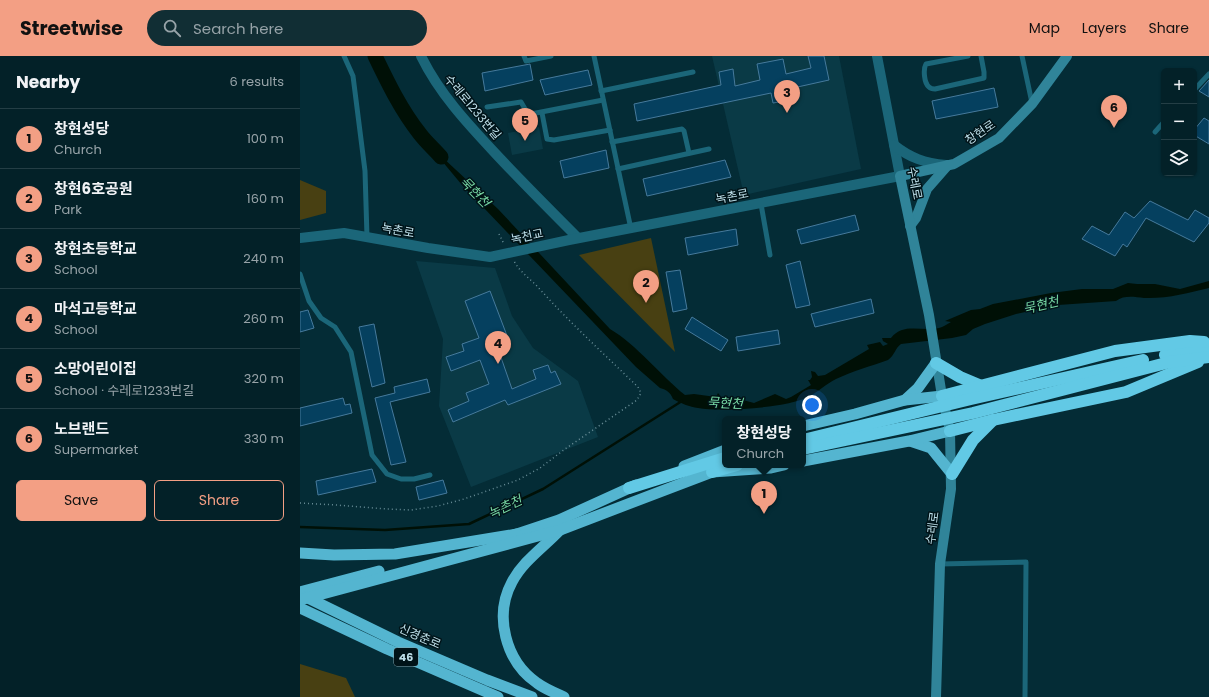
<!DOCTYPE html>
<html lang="en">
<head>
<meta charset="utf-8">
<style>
	:root { --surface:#032128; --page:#112e34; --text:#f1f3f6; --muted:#97a3a8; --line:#243e45; --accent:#f39f84 }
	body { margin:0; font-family:Poppins,"Noto Sans KR",sans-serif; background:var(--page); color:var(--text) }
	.controls { position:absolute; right:12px; top:12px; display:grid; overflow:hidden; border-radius:6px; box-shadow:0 1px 3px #0004 }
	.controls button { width:36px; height:36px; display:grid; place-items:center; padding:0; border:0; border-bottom:1px solid var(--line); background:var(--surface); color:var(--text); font:20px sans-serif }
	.you { position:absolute; left:512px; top:349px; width:14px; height:14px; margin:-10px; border:3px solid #fff; border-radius:50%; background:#1a73e8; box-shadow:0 0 0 6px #1a73e833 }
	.badge { display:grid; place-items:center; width:26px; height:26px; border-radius:50%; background:var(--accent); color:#111; font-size:13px; font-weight:700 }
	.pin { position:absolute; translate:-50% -33px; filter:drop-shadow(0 1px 2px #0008) }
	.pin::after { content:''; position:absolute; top:21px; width:14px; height:12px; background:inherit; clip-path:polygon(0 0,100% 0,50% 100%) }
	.popup { position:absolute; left:422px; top:360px; width:84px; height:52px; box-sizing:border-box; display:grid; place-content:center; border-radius:6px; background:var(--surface); filter:drop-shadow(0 1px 3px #0005); font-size:13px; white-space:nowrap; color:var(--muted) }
	.popup b { font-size:15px; color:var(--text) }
	.popup::after { content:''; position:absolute; left:50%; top:100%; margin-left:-8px; border:8px solid transparent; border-top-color:var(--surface) }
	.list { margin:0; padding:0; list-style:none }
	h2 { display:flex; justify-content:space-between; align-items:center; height:52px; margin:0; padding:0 16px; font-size:17px }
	h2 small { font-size:13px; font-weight:400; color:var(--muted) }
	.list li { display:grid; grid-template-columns:26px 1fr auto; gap:12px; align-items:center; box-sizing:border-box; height:60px; padding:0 16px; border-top:1px solid var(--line) }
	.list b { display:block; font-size:15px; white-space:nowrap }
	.list p { margin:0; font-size:13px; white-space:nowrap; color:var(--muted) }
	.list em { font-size:13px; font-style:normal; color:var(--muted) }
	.actions { display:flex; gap:8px; padding:12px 16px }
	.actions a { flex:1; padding:9px 0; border:1px solid var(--accent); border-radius:6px; text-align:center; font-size:14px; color:var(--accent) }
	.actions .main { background:var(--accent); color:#111 }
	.icon { flex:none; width:22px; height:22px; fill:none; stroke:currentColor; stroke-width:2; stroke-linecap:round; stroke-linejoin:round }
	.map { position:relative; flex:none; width:909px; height:641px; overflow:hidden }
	header { display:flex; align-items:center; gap:24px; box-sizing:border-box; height:56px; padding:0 20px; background:var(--accent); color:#111 }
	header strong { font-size:19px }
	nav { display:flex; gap:22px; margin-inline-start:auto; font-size:14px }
	.search { width:280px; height:36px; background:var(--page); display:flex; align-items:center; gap:10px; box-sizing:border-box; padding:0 14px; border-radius:22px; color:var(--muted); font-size:15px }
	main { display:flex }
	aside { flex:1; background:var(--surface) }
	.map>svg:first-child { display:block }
	.built { fill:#0a3a46 }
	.green { fill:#484012 }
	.water { fill:#001006 }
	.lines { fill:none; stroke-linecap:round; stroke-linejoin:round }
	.stream { stroke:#001006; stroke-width:2.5 }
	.river { stroke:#001006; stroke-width:15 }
	.building { fill:#05405f; stroke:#467a9c }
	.path { stroke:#678c96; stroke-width:1.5; stroke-dasharray:1 3; stroke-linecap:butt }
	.service { stroke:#1b6679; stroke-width:5 }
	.minor { stroke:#1b6679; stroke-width:10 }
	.tertiary { stroke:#1b6679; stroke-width:10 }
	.secondary { stroke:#308499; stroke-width:10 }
	.trunk { stroke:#54b5d0; stroke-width:11 }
	.motorway { stroke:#62c9e5; stroke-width:12 }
	.labels { text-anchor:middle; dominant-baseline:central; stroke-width:3; stroke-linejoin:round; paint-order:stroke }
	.shield { fill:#001318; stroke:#85a2ab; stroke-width:1 }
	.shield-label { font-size:11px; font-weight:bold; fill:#bee0ea }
	.street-label { font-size:12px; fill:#bee0ea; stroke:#001318 }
	.water-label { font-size:13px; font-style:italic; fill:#76d6a2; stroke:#001318 }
</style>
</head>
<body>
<header>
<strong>Streetwise</strong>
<div class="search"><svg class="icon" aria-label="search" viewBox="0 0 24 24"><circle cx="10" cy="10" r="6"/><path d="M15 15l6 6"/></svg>Search here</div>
<nav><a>Map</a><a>Layers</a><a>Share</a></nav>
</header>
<main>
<aside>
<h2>Nearby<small>6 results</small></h2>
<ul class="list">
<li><span class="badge">1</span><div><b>창현성당</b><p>Church</p></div><em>100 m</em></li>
<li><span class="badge">2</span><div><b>창현6호공원</b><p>Park</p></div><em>160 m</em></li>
<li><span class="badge">3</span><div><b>창현초등학교</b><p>School</p></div><em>240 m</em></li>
<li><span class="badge">4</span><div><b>마석고등학교</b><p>School</p></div><em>260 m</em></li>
<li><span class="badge">5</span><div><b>소망어린이집</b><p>School · 수레로1233번길</p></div><em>320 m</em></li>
<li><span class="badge">6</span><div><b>노브랜드</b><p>Supermarket</p></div><em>330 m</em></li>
</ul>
<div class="actions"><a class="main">Save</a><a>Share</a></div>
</aside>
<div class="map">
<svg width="909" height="641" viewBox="0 0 909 641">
	<rect width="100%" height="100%" fill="#042c36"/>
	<g class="built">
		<polygon points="412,0 539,0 561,113 444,139"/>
		<polygon points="239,71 243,93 212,99 208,77"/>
		<polygon points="116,205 195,212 212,260 233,292 278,325 298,381 171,431 139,350 143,283"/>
	</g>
	<g class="green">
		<polygon points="0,124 26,135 26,157 0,164"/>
		<polygon points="351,182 375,296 279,199"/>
		<polygon points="0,608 46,622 55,641 0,641"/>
	</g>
	<path class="water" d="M127,87l71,66 112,120c27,16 50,46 75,66l9,-1 22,3 2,-4 3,4 18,2 15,4 21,-9 11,5 5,-2 20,-12 -3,-5h2l2,-3 -1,-6 4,1 3,4 7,-1 44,-26 -2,-4 13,-3 3,4 5,-2 -5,-3 -1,-3h9c12,-16 31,-6 48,-10 4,-1 8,-4 12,-6l-6,-1 26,-11 9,-1 13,-5 58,-11 31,-4h31l15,-6 9,1h18l25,5 29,-8v7c-21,5 -43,11 -65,10 -10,-1 -20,-3 -28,3l-58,4 -42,9 -31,10 -12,5 -7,6 -14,3 -51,6c-6,4 -6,11 -13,16 -17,6 -35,11 -52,19 -10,5 -18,13 -28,18 -21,11 -86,15 -110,11 -8,-1 -18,-5 -25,-9 -3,-7 -6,-9 -13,-11l-24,-21 -174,-182z"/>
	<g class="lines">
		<polyline class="stream" points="0,471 85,474 169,468 243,433 382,345"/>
		<path class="river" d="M75,0c13,27 26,54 45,78 6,8 14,15 21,23"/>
	</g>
	<g class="building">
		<polygon points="508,0 524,0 529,24 484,34 485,45 473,47 471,37 337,65 334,48 421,29 419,16 433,13 435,30 460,24 457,8 483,3 486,18 511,12"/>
		<polygon points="230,8 233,24 185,35 182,17"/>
		<polygon points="288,14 292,29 245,39 240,24"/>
		<polygon points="909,24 909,41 899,35"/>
		<polygon points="694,32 698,51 636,63 632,45"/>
		<polygon points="904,62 909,65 909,88 894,79 894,74"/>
		<polygon points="306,94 309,112 264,122 260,105"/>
		<polygon points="425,104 431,121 347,140 343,123"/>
		<polygon points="850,145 888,164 895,154 909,162 909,167 894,186 846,162 827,191 823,188 815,200 782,183 792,170 809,179 825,156 834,162"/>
		<polygon points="555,159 559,174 501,188 497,174"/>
		<polygon points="436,173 438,189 388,199 385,182"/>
		<polygon points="500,205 510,249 496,252 486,209"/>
		<polygon points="380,214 387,253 373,256 366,216"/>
		<polygon points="190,235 209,285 197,290 212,333 236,323 233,314 248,309 251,317 255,315 261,328 208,349 205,344 153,366 148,354 169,345 166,337 189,328 180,304 151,315 146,301 164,295 162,288 179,282 165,245"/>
		<polygon points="571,243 574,257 515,271 511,258"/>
		<polygon points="8,254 14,272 0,276 0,256"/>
		<polygon points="392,261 428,284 421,295 385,273"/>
		<polygon points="74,268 85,327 72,331 59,271"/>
		<polygon points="478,274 480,288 438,295 436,281"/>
		<polygon points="127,323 130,336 90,346 106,406 91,409 75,342 95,337 94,331"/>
		<polygon points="43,342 45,349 50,348 52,357 0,370 0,352"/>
		<polygon points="72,413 76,426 18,439 16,425"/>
		<polygon points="143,424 147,437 119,444 116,431"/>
	</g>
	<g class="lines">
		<g class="path">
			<polyline points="199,178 204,188"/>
			<path d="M0,447l36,2 51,4 24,1 27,-4 26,-7 54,-19 22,-12 25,-19 72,-49 4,-7 -3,-6c-34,-33 -69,-65 -101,-101 -8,-8 -17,-14 -23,-25"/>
		</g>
		<g class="service">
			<polyline points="44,0 53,20 65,115 67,181"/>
			<polyline points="224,0 226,5 251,0"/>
			<polyline points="294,0 331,173"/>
			<path d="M668,0l-42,8c-3,5 -2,19 3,23 1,1 4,2 6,2l49,-11v-6l-3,-16"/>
			<polyline points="722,0 732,47"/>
			<polyline points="894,34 909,18"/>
			<polyline points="301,35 393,16"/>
			<polyline points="187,51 221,46 228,58 231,58 303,44"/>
			<polyline points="242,57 247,83 254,84 310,74"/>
			<polyline points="855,76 864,66"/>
			<polyline points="312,86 382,73 384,75 389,97"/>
			<polyline points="318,113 409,93"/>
			<polyline points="461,148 470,199"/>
			<polyline points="0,218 9,245 21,262 35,271 51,296 72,399 87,418 101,423 114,423 130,419"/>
			<polyline points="640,508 726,506 725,641"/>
		</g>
		<g class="minor">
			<path d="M121,0c18,37 46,67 74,97 27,29 55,57 83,85"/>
			<polyline points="0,182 44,177 128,192 190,201 269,184 600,120"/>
		</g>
		<g class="tertiary">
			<polyline points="577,0 600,120"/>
			<path d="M594,89c16,13 31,18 52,20"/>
		</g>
		<g class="secondary">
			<polyline points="610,170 616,162 627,133 648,109"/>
			<polyline points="636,641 640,508 651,433 650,375 642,340 629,259 600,120 654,108 699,82 732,48 767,0"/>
		</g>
		<g class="trunk">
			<polyline points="605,344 618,332 636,307"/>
			<polyline points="503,370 555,358 605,344 642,340"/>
			<polyline points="610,385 631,392 652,418"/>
			<polyline points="503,405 609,385 650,375"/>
			<polyline points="384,410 425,394"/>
			<path d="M260,474c-16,17 -37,31 -48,52 -18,33 -7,79 25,101 8,6 18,10 27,14"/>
			<polyline points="211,480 259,464 336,429"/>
			<polyline points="0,497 34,499 95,498 217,478"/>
			<polyline points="0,536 79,515"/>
			<polyline points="6,541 98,586 187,624 232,641"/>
			<polyline points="0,544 260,474 412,416 471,412 484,409"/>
			<polyline points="0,552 87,593 198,641"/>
		</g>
		<g class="motorway">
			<polyline points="865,299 909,291"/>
			<polyline points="636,307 660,321 679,329"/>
			<polyline points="642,340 815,295 890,285 904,286"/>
			<polyline points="650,375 693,364 826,336 898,306"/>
			<polyline points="503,384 671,343 843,304"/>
			<polyline points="503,393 673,357 870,306 909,301"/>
			<polyline points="412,416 437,409"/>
			<polyline points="652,418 673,384 693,364"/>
			<polyline points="329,432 425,402"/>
		</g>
	</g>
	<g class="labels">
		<rect class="shield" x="94" y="592" width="24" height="18" rx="3"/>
		<g class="shield-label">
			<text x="106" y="601">46</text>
		</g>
		<g class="street-label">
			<text transform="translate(173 51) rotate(50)">수레로1233번길</text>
			<text transform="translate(680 76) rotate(-34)">창현로</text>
			<text transform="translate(615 127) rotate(79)">수레로</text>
			<text transform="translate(432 140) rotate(-11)">녹촌로</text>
			<text transform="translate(98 174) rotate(10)">녹촌로</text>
			<text transform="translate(227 180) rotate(-12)">녹천교</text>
			<text transform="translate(632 472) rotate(-82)">수레로</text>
			<text transform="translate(120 580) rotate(23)">신경춘로</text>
		</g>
		<g class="water-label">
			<text transform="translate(175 136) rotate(46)">묵현천</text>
			<text transform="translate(741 249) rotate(-13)">묵현천</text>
			<text transform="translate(425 347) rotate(3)">묵현천</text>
			<text transform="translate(205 451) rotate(-25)">녹촌천</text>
		</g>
	</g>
</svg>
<div class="controls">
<button>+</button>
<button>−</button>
<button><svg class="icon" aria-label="layers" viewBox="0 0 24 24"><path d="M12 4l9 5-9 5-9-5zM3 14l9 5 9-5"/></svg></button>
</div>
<div class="you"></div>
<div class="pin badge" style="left:464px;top:458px">1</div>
<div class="popup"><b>창현성당</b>Church</div>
<div class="pin badge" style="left:346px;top:247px">2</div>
<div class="pin badge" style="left:487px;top:57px">3</div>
<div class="pin badge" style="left:198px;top:308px">4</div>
<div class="pin badge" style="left:225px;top:85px">5</div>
<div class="pin badge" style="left:814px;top:72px">6</div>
</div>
</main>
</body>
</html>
